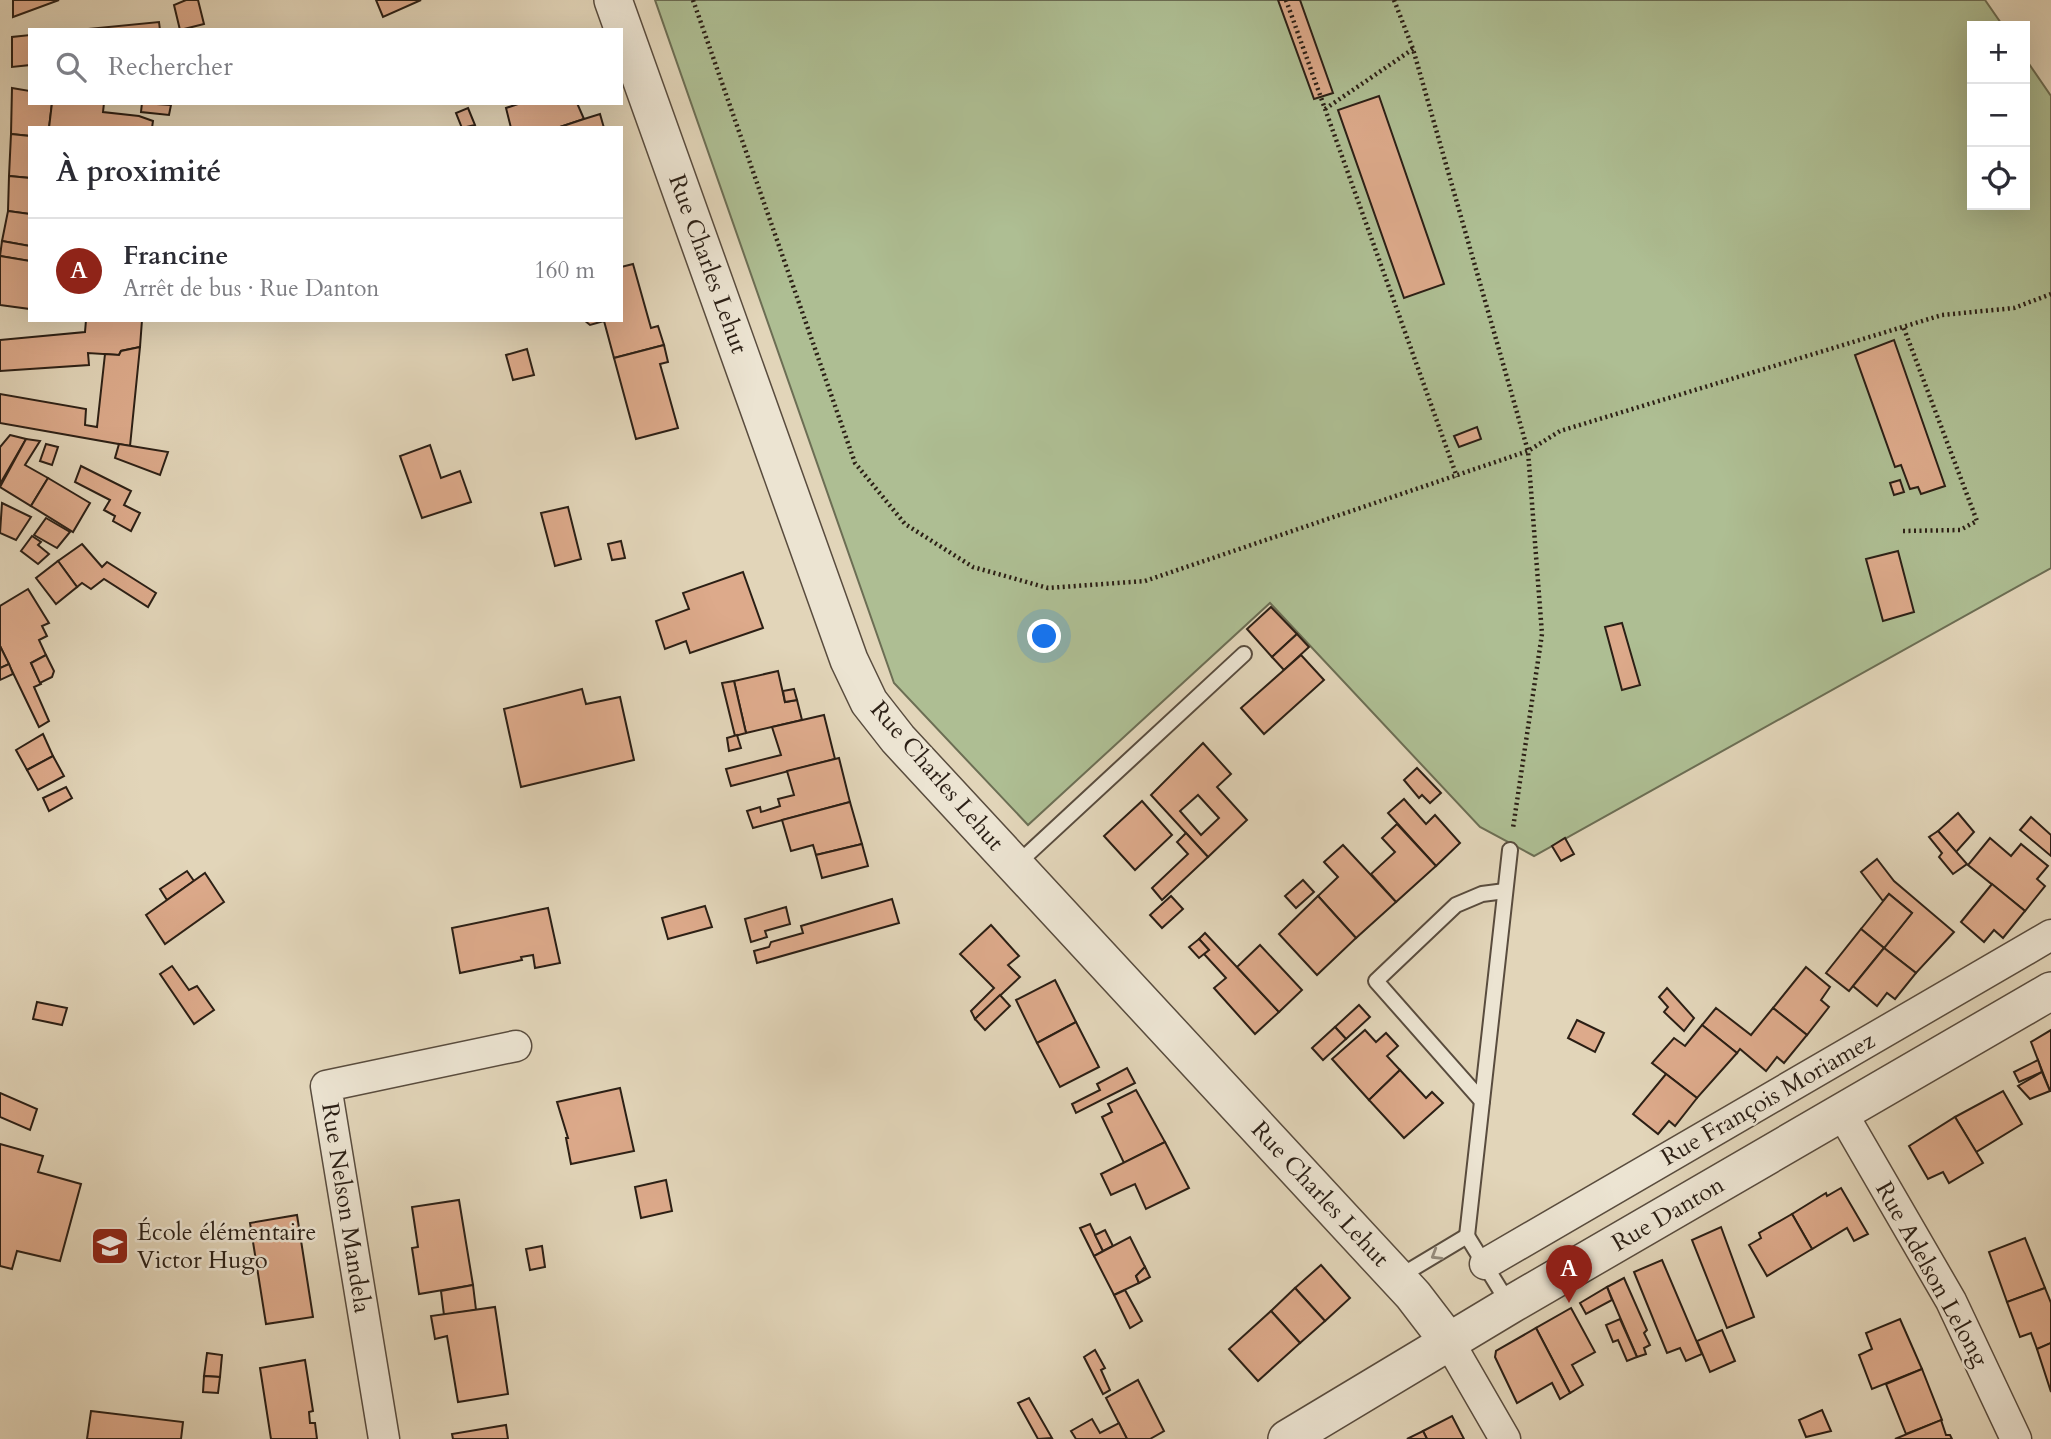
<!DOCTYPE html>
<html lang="fr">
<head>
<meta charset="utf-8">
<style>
	:root { --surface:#fff; --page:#f2f2f3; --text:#2b2b33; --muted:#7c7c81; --line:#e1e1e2; --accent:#8f2418 }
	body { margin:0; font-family:Cardo,serif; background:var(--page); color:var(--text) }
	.controls { position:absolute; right:21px; top:21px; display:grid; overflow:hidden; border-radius:0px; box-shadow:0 7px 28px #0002 }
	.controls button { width:63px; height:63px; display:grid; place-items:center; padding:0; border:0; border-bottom:2px solid var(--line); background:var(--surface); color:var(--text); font:35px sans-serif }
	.you { position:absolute; left:1045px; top:637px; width:24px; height:24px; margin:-18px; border:5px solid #fff; border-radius:50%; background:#1a73e8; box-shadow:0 0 0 10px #1a73e833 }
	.badge { display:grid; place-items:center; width:46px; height:46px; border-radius:50%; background:var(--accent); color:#fff; font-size:23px; font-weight:700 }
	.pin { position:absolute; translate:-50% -58px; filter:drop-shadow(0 2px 4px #0008) }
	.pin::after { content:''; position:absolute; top:37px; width:24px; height:21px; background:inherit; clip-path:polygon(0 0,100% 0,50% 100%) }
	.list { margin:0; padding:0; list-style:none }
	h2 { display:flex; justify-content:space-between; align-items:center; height:91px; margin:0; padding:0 28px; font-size:30px }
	h2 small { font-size:23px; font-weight:400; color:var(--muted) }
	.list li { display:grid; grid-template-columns:46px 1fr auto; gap:21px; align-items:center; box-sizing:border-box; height:105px; padding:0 28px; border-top:2px solid var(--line) }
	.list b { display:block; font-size:26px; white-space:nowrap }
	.list p { margin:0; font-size:23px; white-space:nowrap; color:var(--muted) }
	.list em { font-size:23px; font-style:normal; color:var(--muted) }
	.icon { flex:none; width:38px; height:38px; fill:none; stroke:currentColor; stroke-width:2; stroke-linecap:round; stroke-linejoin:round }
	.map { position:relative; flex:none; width:2051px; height:1439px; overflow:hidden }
	.search { position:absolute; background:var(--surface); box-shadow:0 7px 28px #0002; left:28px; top:28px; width:595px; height:77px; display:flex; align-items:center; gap:18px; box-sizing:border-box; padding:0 24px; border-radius:0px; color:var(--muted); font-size:26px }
	.panel { position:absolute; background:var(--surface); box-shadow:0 7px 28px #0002; left:28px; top:126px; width:595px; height:196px; border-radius:0px }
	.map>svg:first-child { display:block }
	.green { fill:#aebe93; stroke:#6c6e54; stroke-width:2 }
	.building { fill:#ddaa8b; stroke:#2b1f15; stroke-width:2; fill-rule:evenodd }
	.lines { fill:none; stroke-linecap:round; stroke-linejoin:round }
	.service-casing { stroke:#594c3e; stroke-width:18 }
	.minor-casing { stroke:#594c3e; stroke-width:33 }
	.tertiary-casing { stroke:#594c3e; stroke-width:40 }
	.path { stroke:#2b1f15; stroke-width:4.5; stroke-dasharray:2 3.5; stroke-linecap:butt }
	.service { stroke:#ece4d2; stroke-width:14 }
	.minor { stroke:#ece4d2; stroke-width:30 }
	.tertiary { stroke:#ece4d2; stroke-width:37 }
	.oneway { stroke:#958b7d }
	.labels { text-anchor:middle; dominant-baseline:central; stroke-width:5; stroke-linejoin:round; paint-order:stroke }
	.street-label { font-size:24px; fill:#2b1f15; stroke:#ece4d2 }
	.poi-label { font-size:24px; fill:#2b1f15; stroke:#ece4d2; text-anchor:start }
</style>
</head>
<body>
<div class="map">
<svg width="2051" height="1439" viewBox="0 0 2051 1439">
	<rect width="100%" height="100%" fill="#e2d5b9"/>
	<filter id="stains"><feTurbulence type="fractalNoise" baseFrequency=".00286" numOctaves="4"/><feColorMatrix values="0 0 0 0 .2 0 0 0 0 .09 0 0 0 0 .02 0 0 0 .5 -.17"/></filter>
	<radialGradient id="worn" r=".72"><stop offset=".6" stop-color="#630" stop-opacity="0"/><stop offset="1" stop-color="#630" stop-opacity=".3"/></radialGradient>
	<polygon class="green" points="655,0 1985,0 2003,26 1972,26 1972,205 2025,205 2025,58 2051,96 2051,568 1534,856 1480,827 1270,603 1028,825 894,683"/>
	<g class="building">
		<polygon points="13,0 59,0 13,17"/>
		<polygon points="186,0 198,0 204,24 180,30 174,5"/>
		<polygon points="376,0 421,0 383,17"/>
		<polygon points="1278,0 1300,0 1333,93 1314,99"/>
		<polygon points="159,22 160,30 78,30"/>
		<polygon points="30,35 30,65 12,67 12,37"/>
		<polygon points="12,88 30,91 30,103 52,103 49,128 30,128 30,136 11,134"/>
		<polygon points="1379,96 1444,284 1404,298 1338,110"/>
		<polygon points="52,103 104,103 103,112 139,116 153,121 152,128 49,128"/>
		<polygon points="142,103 171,105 169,115 141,112"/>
		<polygon points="521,103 577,103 584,119 557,128 511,128 506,108"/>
		<polygon points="468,108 475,125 462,128 456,113"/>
		<polygon points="600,114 604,128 557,128 584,119"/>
		<polygon points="11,134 30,136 30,178 9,176"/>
		<polygon points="9,176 30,178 30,214 8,211"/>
		<polygon points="8,211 30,214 30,246 2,241"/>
		<polygon points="2,241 30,246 30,261 0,256"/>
		<polygon points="0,256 30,261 30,309 0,305"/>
		<polygon points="633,264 651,328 658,326 664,345 614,358 604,321 590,325 584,320 621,320 621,267"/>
		<polygon points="86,320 142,320 140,347 121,351 119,355 88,353 89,365 0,371 0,340 85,332"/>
		<polygon points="1894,340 1945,486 1921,494 1918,487 1910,489 1901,465 1895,467 1855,355"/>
		<polygon points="664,345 668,362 660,364 678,428 636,439 614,358"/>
		<polygon points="140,347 130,446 0,423 0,394 86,409 85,425 97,427 105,354 119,355 121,351"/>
		<polygon points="527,349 534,375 513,380 506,355"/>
		<polygon points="1477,427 1481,439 1459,447 1454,436"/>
		<polygon points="10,435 26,439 0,484 0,447"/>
		<polygon points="26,439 40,441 25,465 48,478 31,506 0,487"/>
		<polygon points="46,444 58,447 52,465 40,461"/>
		<polygon points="119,444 168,452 160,475 115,458"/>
		<polygon points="430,445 441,478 460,471 471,502 422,518 400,456"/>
		<polygon points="81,466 131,491 124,505 140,513 131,531 113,521 115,516 104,510 110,500 75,482"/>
		<polygon points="48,478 90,503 73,532 31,506"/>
		<polygon points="1900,480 1904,492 1894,495 1890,483"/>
		<polygon points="2,503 31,517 16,540 0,533"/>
		<polygon points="568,507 581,559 555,566 541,513"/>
		<polygon points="46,518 70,532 57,548 34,535"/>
		<polygon points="32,536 41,542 38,545 49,554 38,564 21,551"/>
		<polygon points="621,541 625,558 612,560 608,544"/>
		<polygon points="82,544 102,567 107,562 156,593 148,607 104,579 91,589 82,583 77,587 58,561"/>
		<polygon points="1898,551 1914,612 1883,621 1866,559"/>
		<polygon points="58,561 77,587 56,604 36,578"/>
		<polygon points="743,572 763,628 690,653 686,641 665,649 656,621 689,609 683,593"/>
		<polygon points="28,589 49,623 42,626 47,636 39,640 46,655 31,663 41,684 34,687 49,721 39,727 0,646 0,606"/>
		<polygon points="1271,607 1297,634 1272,657 1247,629"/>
		<polygon points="1622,623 1640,685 1622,690 1605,627"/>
		<polygon points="1297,634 1309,647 1284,670 1272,657"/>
		<polygon points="0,646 9,664 0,668"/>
		<polygon points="46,655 54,671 52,677 40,683 31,663"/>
		<polygon points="1301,655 1324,680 1264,734 1241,708"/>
		<polygon points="9,664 13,674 0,680 0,668"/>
		<polygon points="778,671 785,702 797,700 802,720 746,733 734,681"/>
		<polygon points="734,681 746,733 735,736 722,683"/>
		<polygon points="582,689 586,704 620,697 634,760 521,787 504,709"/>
		<polygon points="794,689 797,700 785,702 783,691"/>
		<polygon points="824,715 835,759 731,786 726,769 781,755 772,727"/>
		<polygon points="43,734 53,756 27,770 16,750"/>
		<polygon points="737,735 741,748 729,751 727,738"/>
		<path d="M1203,743l28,31 -14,13 30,33 -39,37 -57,-62zM1198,795l21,23 -18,17 -21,-24z"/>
		<polygon points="53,756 64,776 38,790 27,770"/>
		<polygon points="839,758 850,802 753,828 747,811 760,807 761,812 780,806 778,799 794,795 787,771"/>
		<polygon points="1417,768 1441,793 1430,803 1422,795 1419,798 1404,780"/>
		<polygon points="66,787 72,798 49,811 43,798"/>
		<polygon points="1404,799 1426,824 1435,815 1460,843 1436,866 1388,813"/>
		<polygon points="1142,801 1172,835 1135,870 1104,836"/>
		<polygon points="850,802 862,844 816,855 813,845 791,851 782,820"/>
		<polygon points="1958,813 1974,832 1956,852 1938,831"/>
		<polygon points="2031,817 2051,835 2051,856 2020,830"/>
		<polygon points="1397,824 1436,866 1396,902 1371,874 1395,852 1382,838"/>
		<polygon points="1938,831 1967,864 1953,874 1939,857 1942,853 1929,837"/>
		<polygon points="1186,833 1208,857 1162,900 1152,888 1188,854 1177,842"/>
		<polygon points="1565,838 1574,854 1561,861 1552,846"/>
		<polygon points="1990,838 2011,856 2021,844 2048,866 2037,879 2045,886 2025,911 1968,865"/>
		<polygon points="862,844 868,866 822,878 816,855"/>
		<polygon points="1343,845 1396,902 1356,938 1318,896 1338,877 1324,862"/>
		<polygon points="1877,859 1894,881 1954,932 1916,973 1884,948 1912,913 1889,894 1883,901 1861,872"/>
		<polygon points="187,871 194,881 167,900 160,889"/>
		<polygon points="205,873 224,902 165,944 146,915"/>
		<polygon points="1303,880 1314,892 1296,908 1285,896"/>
		<polygon points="1992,884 2025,911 2003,938 1994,930 1984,942 1961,922"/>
		<polygon points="1889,894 1912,913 1884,948 1861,929"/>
		<polygon points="1171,896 1183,909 1162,928 1150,915"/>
		<polygon points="1318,896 1356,938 1317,975 1279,934"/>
		<polygon points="892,899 899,923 757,963 754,951 769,947 771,942 803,933 801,926"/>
		<polygon points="705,906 712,927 668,939 662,918"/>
		<polygon points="786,907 790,924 765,931 767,937 751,942 745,919"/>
		<polygon points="548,908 560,963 535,968 533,955 521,957 522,960 460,973 452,928"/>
		<polygon points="991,925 1019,956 1008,965 1020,977 975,1019 971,1011 994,988 960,954"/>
		<polygon points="1861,929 1884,948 1849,991 1826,973"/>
		<polygon points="1205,933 1279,1012 1255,1034 1214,988 1226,978 1204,954 1209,950 1199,939"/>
		<polygon points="1199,939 1209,950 1199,958 1189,947"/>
		<polygon points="1260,945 1302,990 1279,1012 1237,967"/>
		<polygon points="1884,948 1916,973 1895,999 1887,993 1877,1006 1853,986"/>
		<polygon points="172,966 189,990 197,986 214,1010 194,1024 160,974"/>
		<polygon points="1806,967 1830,987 1821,1000 1829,1007 1807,1035 1773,1008"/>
		<polygon points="1055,980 1076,1022 1037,1043 1016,1000"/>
		<polygon points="1667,988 1694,1018 1684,1031 1664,1012 1668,1007 1659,997"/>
		<polygon points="1000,995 1010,1006 985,1030 975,1019"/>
		<polygon points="37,1002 67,1008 62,1025 33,1019"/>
		<polygon points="1359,1005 1370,1017 1346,1039 1335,1027"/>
		<polygon points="1716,1008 1751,1035 1773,1008 1807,1035 1784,1063 1777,1057 1766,1071 1740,1049 1737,1053 1702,1025"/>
		<polygon points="1577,1020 1604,1033 1595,1052 1568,1038"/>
		<polygon points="1076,1022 1099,1067 1060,1087 1037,1043"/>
		<polygon points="1702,1025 1737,1053 1697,1098 1652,1063 1674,1038 1685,1046"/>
		<polygon points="1335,1027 1346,1039 1323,1060 1312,1048"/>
		<polygon points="1365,1030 1376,1042 1386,1033 1398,1046 1387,1056 1400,1070 1369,1100 1332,1059"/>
		<polygon points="2051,1030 2051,1091 2050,1091 2031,1042"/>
		<polygon points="2038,1060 2042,1072 2019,1082 2014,1072"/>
		<polygon points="1127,1068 1135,1083 1076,1113 1072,1104 1100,1090 1097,1084"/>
		<polygon points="1400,1070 1426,1098 1432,1092 1443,1103 1404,1138 1369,1100"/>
		<polygon points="2042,1072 2050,1091 2030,1099 2018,1086"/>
		<polygon points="1666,1074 1697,1098 1675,1126 1669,1121 1658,1134 1633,1114"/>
		<polygon points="620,1088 634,1151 571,1164 566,1138 568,1138 557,1102"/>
		<polygon points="1136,1090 1165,1142 1124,1163 1102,1117 1112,1112 1108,1104"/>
		<polygon points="2003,1091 2022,1124 1976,1152 1955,1117"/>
		<polygon points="0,1093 37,1109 30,1130 0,1117"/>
		<polygon points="1955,1117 1983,1163 1949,1183 1943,1172 1928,1179 1909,1146"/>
		<polygon points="1165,1142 1189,1188 1146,1209 1135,1184 1111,1195 1101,1174"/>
		<polygon points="0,1144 43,1156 38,1172 81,1184 60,1261 17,1251 12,1269 0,1266"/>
		<polygon points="666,1180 672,1211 641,1218 635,1187"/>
		<polygon points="1841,1188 1868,1234 1854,1241 1847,1228 1812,1249 1792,1214 1826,1193 1827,1196"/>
		<polygon points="459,1200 473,1285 419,1294 412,1248 418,1247 412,1207"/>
		<polygon points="1792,1214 1812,1249 1767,1276 1749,1245 1761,1238 1759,1233"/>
		<polygon points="297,1215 313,1317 266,1324 250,1223"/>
		<polygon points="1090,1224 1103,1251 1094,1256 1080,1228"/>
		<polygon points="1721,1227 1754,1317 1727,1328 1692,1240"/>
		<polygon points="1105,1230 1113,1246 1103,1251 1095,1235"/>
		<polygon points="1130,1237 1145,1267 1136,1276 1139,1283 1114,1295 1094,1256"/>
		<polygon points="2025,1238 2045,1288 2007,1302 1989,1252"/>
		<polygon points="542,1246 545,1267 530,1270 526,1249"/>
		<polygon points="1662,1260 1702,1354 1686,1361 1680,1348 1667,1353 1634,1272"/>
		<polygon points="1321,1265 1350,1298 1325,1321 1295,1288"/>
		<polygon points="1145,1267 1150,1277 1139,1283 1136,1276"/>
		<polygon points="1624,1278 1647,1330 1644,1333 1650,1345 1644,1348 1646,1354 1637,1357 1607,1287"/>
		<polygon points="473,1285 476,1310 444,1315 441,1291"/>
		<polygon points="1607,1287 1612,1300 1586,1314 1580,1303"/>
		<polygon points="1295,1288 1325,1321 1300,1343 1271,1311"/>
		<polygon points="2045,1288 2051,1303 2051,1343 2037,1349 2031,1333 2020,1337 2007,1302"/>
		<polygon points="1125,1290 1142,1321 1130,1328 1114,1295"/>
		<polygon points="495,1307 508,1394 458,1402 447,1336 435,1339 431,1316"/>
		<polygon points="1571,1308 1595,1352 1572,1365 1583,1385 1570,1393 1536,1328"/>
		<polygon points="1271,1311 1300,1343 1258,1381 1229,1349"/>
		<polygon points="1620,1319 1637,1357 1627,1361 1618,1340 1613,1342 1606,1325"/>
		<polygon points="1900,1319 1922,1369 1872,1389 1859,1355 1872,1349 1866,1333"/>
		<polygon points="1536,1328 1570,1393 1560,1399 1552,1383 1517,1403 1495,1357 1496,1351"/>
		<polygon points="1722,1330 1735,1361 1710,1372 1697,1341"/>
		<polygon points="2051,1343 2051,1392 2037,1349"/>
		<polygon points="1095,1350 1105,1368 1101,1370 1110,1390 1103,1394 1084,1357"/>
		<polygon points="207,1353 222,1355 220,1377 204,1376"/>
		<polygon points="305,1360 313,1411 309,1412 310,1423 315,1423 317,1439 271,1439 260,1368"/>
		<polygon points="1922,1369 1942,1420 1906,1434 1886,1384"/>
		<polygon points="204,1376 220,1377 218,1393 203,1392"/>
		<polygon points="1138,1380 1164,1431 1150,1439 1127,1439 1106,1398"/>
		<polygon points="1029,1398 1052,1438 1038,1439 1018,1403"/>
		<polygon points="1822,1410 1831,1431 1806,1437 1799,1420"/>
		<polygon points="91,1411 183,1422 181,1439 87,1439"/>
		<polygon points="1452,1416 1464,1439 1427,1439 1423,1431"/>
		<polygon points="1092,1419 1100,1433 1119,1423 1127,1439 1076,1439 1071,1431"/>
		<polygon points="1941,1420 1946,1435 1950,1435 1952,1439 1895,1439"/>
		<polygon points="506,1425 508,1439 453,1439 452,1434"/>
		<polygon points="1423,1431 1427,1439 1407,1439"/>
	</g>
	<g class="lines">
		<defs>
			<g id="service">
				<polyline points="1017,864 1244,654"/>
				<polyline points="1482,1101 1376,981 1456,905 1482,894 1505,891"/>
				<polyline points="1467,1236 1510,850"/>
				<polyline points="1397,1278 1467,1236 1509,1304"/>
			</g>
			<g id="minor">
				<polyline points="1842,1113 1951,1301 2016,1439"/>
				<polyline points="1485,1264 2051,935"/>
				<polyline points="1449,1342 1505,1439"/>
				<polyline points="384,1439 326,1086 516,1046"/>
			</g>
			<g id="tertiary">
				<polyline points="613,0 849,660 869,702 898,739 1413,1295 1449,1342"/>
				<polyline points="1287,1439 1510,1305 2051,991"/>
			</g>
		</defs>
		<use href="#service" class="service-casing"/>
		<use href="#minor" class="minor-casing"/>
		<use href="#tertiary" class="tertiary-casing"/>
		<g class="path">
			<polyline points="693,0 855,463 905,524 973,567 1048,588 1145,581 1528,451 1560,431 1942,315 2014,308 2051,294"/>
			<polyline points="1286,0 1457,477"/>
			<polyline points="1394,0 1413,49 1528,451 1542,634 1513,828"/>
			<polyline points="1325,109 1413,49"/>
			<polyline points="1903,531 1960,530 1977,521 1903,326"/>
		</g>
		<use href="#service" class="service"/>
		<use href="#minor" class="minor"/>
		<use href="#tertiary" class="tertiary"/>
	</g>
	<defs><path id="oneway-chevron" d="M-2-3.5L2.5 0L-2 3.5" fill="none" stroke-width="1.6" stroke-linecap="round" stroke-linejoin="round" transform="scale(1.75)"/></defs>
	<use class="oneway" href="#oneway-chevron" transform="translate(1436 1255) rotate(149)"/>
	<defs>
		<symbol id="school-square" viewBox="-11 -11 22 22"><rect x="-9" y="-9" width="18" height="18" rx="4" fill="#8f2418" stroke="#ece4d2"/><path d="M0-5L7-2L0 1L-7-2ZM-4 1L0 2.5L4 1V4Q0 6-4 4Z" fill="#fff"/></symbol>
	</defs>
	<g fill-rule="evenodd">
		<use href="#school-square" x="88" y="1224" width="44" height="44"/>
	</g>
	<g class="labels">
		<g class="street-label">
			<text transform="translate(708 264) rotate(70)">Rue Charles Lehut</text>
			<text transform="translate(937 776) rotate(49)">Rue Charles Lehut</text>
			<text transform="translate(1768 1099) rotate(-30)">Rue François Moriamez</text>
			<text transform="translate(1320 1194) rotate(47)">Rue Charles Lehut</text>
			<text transform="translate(346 1208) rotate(81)">Rue Nelson Mandela</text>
			<text transform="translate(1668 1214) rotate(-30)">Rue Danton</text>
			<text transform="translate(1932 1274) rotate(61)">Rue Adelson Lelong</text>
		</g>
		<g class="poi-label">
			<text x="137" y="1232">École élémentaire<tspan x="137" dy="28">Victor Hugo</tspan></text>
		</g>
	</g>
	<rect width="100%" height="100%" filter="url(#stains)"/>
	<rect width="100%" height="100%" fill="url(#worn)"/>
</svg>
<div class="controls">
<button>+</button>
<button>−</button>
<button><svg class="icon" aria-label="locate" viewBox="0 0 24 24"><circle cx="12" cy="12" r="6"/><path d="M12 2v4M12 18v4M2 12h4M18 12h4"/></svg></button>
</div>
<div class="you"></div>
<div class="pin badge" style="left:1569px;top:1303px">A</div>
<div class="search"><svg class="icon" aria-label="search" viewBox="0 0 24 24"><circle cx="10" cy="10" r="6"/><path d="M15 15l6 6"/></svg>Rechercher</div>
<section class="panel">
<h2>À proximité<small></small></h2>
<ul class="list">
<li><span class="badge">A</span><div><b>Francine</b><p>Arrêt de bus · Rue Danton</p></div><em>160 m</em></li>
</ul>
</section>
</div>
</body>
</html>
